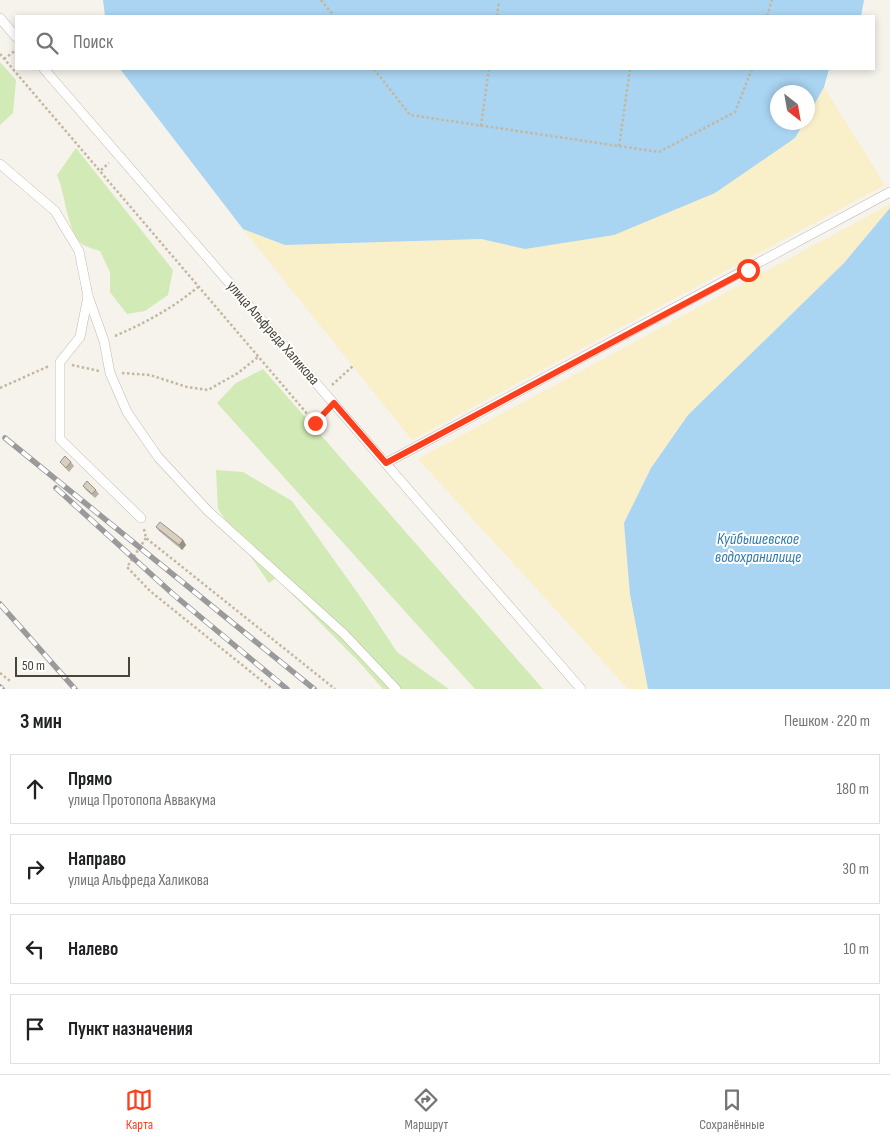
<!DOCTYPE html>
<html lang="ru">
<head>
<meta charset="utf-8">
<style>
	:root { --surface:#fff; --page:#f6f6f6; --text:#202124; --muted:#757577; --line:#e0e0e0; --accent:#fc3f1d }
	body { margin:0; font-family:"Sofia Sans Condensed",sans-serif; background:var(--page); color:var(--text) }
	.compass { position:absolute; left:770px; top:85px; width:45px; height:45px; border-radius:50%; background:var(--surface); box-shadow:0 2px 8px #0003; rotate:149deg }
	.scale { position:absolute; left:15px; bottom:12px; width:115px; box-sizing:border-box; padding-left:5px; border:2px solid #4b4439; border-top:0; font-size:14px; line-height:18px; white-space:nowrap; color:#4b4439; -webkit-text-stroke:4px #fff; paint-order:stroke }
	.stop { position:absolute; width:15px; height:15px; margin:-11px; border:4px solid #fc3f1d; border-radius:50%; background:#fff }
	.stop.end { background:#fc3f1d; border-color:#fff; box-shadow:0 1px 5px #0008 }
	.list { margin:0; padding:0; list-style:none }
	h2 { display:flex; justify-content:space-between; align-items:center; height:65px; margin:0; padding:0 20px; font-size:21px }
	h2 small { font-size:16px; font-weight:400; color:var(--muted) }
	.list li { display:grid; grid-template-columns:32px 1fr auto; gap:15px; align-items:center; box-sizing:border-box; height:70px; margin:0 10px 10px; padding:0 10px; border:1px solid var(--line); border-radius:0px }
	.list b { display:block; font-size:19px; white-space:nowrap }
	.list p { margin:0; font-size:16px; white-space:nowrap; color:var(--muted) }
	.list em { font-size:16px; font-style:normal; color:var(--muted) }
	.icon { flex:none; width:28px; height:28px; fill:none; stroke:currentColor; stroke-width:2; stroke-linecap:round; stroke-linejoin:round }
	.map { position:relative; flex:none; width:890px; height:689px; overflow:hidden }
	.search { position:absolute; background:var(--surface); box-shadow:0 2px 8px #0003; left:15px; right:15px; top:15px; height:55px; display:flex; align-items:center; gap:12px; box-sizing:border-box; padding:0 18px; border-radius:0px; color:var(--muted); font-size:19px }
	.sheet { height:385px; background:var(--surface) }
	nav { display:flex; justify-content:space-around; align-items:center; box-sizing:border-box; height:70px; border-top:1px solid var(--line); background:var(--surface); font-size:14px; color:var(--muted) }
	nav a { display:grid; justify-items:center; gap:2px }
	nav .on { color:var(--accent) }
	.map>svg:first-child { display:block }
	.green { fill:#d2eab5 }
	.sand { fill:#f9efc9 }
	.water { fill:#a9d4f2 }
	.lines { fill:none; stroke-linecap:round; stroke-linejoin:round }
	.lane-casing { stroke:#c2bbae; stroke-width:10 }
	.path { stroke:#c4b79f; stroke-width:2.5; stroke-dasharray:2.5 2.5; stroke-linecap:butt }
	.lane { stroke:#fff; stroke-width:9 }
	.rail-casing { stroke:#9a9a9a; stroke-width:5.5 }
	.rail { stroke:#fff; stroke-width:4; stroke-dasharray:11; stroke-linecap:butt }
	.wall { fill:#bab2a6 }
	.shaded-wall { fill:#979187 }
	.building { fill:#d8cfc1; stroke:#979187 }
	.route { stroke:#fc3f1d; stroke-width:6 }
	.labels { text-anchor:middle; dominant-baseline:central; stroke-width:4; stroke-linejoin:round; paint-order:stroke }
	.street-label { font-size:15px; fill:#4b4439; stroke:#fff }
	.water-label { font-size:16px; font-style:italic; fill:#2e7ab2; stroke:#fff }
</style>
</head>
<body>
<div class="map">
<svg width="890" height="689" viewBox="0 0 890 689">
	<rect width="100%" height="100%" fill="#f6f3ec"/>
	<g class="green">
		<polygon points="0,62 16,80 13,113 0,125"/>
		<path d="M76,148l97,122 -5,25 -23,16 -18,3 -17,-22v-20l-10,-21c-6,-2 -15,-4 -19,-8 -15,-16 -15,-47 -24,-68z"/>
		<polygon points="263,369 543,689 475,689 217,403 236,383"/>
		<polygon points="216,470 243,472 292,501 364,602 397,652 449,689 383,689 359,662 276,578 269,583 218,509"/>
	</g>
	<g class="sand">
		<polygon points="824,87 885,185 412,440 243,229 285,245 481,239 525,249 795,139 804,123 808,122 808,116"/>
		<polygon points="890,204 890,208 844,263 688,415 651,468 624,523 643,665 648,689 628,689 418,459"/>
	</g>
	<g class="water">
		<polygon points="103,0 864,0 861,16 105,16"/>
		<polygon points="120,69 829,69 824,87 808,116 808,92 778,92 778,122 804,123 795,138 715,193 614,235 525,249 481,239 285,245 243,229"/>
		<polygon points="890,208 890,689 648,689 630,594 624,523 651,468 688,415 844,263"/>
	</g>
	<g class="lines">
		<defs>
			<g id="lane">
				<polyline points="0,18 16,37"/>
				<polyline points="44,69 581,689"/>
				<polyline points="0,164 55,211 79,251 88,296 80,337 60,362 60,439 141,518"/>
				<polyline points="88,296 104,341 110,373 127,412 158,457 208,511 344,634 396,689"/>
				<polyline points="386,463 890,192"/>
			</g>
		</defs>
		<use href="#lane" class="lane-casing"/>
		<g class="path">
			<polyline points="321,0 334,16"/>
			<polyline points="497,16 499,1"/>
			<polyline points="767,16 772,0"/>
			<polyline points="0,54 315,423 326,412"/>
			<polyline points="4,59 16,50"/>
			<polyline points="374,69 410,115 659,152 735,112 752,69"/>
			<polyline points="481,126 489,69"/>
			<polyline points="619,146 630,69"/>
			<polyline points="101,170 109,163"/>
			<path d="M115,336c30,-13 58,-28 83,-49"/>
			<polyline points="72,365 99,371"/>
			<polyline points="122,373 150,375 187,387 208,390 238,373 258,357"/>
			<polyline points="332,385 353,366"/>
			<polyline points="0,388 49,366"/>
			<polyline points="144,529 146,538 335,689"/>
			<polyline points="146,538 127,567 150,591 272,689"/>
			<polyline points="0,673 10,681"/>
		</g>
		<use href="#lane" class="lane"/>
		<defs>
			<g id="rail">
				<polyline points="5,438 314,689"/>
				<polyline points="56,488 174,595 287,689"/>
				<polyline points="0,604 75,689"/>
				<polyline points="0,687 2,689"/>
			</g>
		</defs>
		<use href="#rail" class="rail-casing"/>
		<use href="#rail" class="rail"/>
	</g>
	<g class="wall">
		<polygon points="60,462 71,462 74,466 69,472"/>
		<polygon points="83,486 96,490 99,494 95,498 86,490"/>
		<polygon points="156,527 183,540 186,545 182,550 159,531"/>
	</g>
	<polygon class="shaded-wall" points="183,540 186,545 182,550 179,545"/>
	<g class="building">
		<polygon points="65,456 71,462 66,468 60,462"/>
		<polygon points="87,481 96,490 92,494 83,486"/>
		<polygon points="160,522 183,540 179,545 156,527"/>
	</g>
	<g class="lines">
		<polyline class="route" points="315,423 334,403 386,463 748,270"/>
	</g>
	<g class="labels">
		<g class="street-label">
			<text transform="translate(273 333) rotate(49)">улица Альфреда Халикова</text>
		</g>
		<g class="water-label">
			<text x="758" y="539">Куйбышевское<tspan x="758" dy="18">водохранилище</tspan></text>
		</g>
	</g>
</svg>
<svg class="compass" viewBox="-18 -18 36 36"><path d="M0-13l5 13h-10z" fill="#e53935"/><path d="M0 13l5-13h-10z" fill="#757577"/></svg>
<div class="scale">50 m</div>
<div class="stop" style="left:748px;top:270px"></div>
<div class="stop end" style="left:315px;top:423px"></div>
<div class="search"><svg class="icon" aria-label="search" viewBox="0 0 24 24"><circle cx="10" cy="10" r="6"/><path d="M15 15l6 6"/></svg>Поиск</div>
</div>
<section class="sheet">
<h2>3 мин<small>Пешком · 220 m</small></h2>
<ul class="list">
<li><svg class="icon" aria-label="ahead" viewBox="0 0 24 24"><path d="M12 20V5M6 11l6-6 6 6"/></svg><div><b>Прямо</b><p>улица Протопопа Аввакума</p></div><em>180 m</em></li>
<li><svg class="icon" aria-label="right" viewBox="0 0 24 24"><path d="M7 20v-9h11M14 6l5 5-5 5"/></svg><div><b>Направо</b><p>улица Альфреда Халикова</p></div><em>30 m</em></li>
<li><svg class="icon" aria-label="left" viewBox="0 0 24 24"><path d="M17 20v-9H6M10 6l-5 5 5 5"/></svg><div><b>Налево</b></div><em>10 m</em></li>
<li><svg class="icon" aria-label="arrive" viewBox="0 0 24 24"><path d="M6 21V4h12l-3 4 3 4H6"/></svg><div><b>Пункт назначения</b></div></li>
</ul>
</section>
<nav>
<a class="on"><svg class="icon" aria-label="map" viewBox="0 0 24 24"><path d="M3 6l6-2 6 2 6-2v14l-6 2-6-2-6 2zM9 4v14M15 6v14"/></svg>Карта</a>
<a><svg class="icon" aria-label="directions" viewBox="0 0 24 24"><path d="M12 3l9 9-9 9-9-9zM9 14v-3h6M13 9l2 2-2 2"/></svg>Маршрут</a>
<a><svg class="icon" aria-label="saved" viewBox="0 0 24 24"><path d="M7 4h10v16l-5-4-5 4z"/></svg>Сохранённые</a>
</nav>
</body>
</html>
